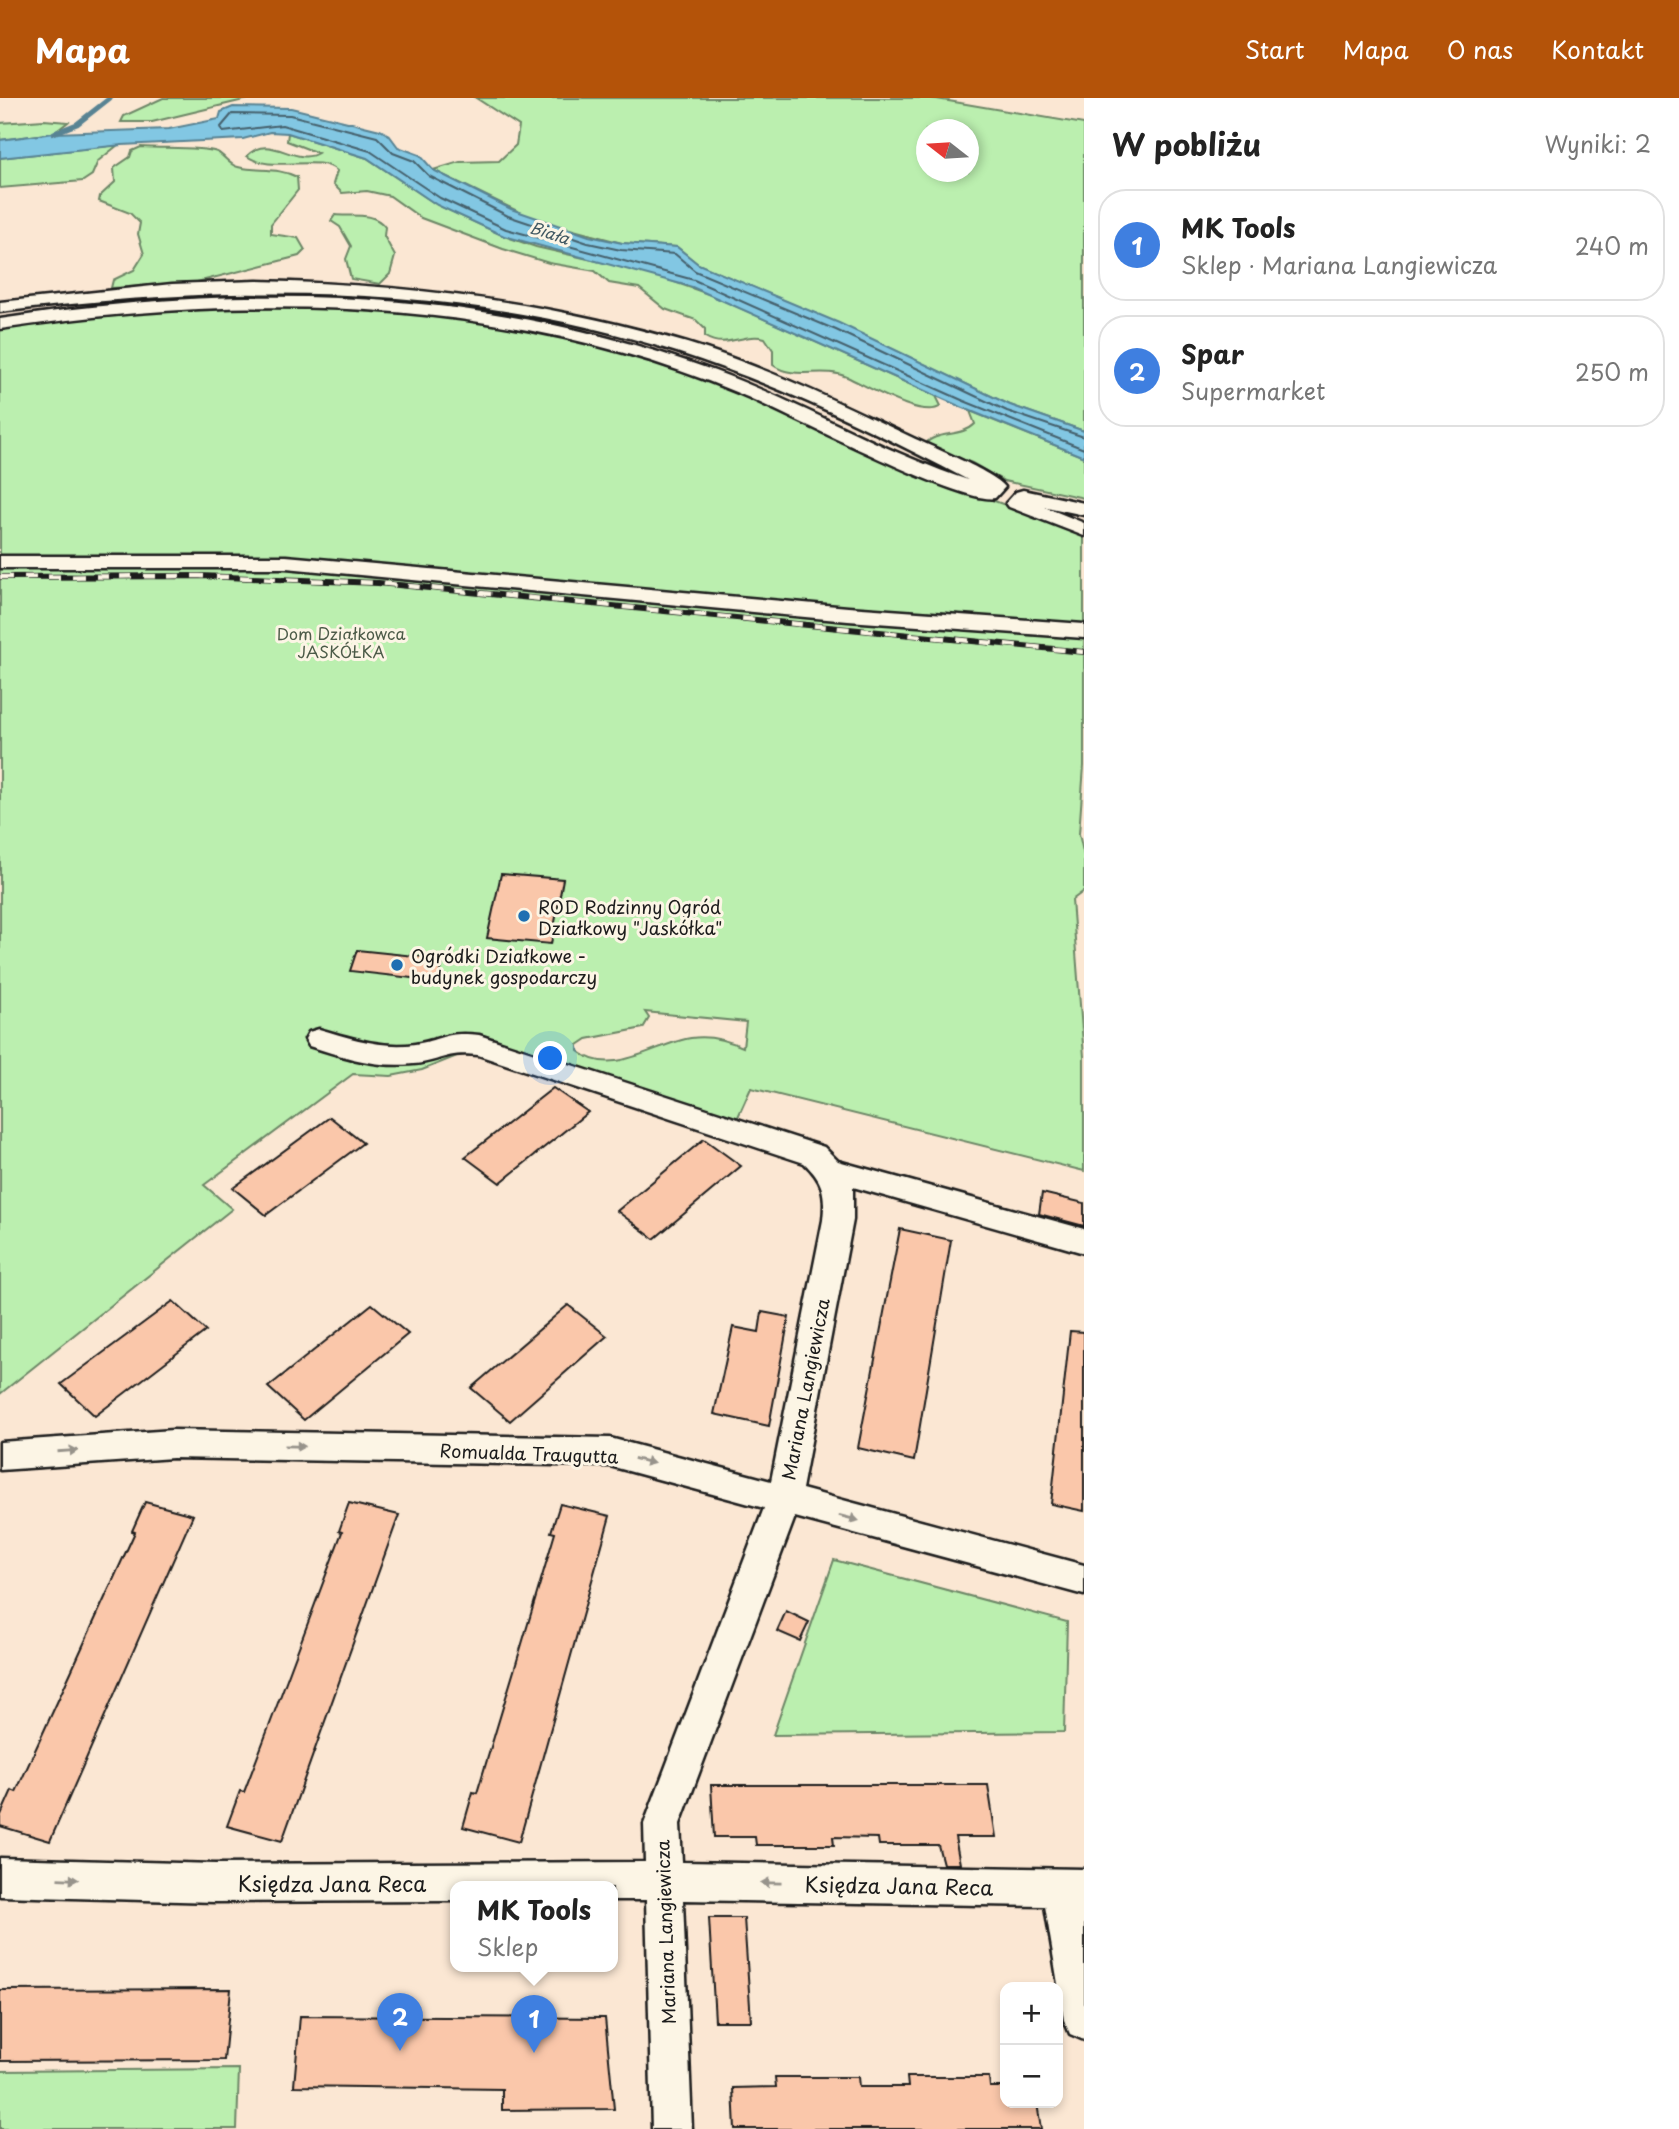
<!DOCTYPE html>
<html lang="pl">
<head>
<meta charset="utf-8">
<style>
	:root { --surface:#fff; --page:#f2f2f2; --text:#222; --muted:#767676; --line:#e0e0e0; --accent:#b45309 }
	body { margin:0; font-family:"Playpen Sans",sans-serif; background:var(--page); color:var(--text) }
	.controls { position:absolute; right:21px; bottom:21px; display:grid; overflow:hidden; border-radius:14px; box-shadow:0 4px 10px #0003 }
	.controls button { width:63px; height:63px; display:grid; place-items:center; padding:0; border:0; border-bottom:2px solid var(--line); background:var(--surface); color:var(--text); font:35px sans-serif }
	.compass { position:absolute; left:916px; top:21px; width:63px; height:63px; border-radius:50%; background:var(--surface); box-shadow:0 4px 10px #0003; rotate:287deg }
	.you { position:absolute; left:551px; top:961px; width:24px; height:24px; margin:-18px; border:5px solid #fff; border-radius:50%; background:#1a73e8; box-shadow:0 0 0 10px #1a73e833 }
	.badge { display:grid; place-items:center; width:46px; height:46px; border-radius:50%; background:var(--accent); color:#fff; font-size:23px; font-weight:700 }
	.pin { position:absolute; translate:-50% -58px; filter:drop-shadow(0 2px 4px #0008) }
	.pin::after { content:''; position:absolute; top:37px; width:24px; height:21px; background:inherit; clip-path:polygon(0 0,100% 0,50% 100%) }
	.popup { position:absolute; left:450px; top:1783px; width:168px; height:91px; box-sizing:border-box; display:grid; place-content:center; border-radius:14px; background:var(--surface); filter:drop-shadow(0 2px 5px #0005); font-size:23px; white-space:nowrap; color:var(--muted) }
	.popup b { font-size:26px; color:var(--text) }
	.popup::after { content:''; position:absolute; left:50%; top:100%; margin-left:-14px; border:14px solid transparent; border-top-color:var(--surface) }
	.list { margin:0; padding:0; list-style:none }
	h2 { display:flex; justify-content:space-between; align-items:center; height:91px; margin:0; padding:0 28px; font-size:30px }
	h2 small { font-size:23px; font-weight:400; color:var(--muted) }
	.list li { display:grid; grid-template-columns:46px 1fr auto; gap:21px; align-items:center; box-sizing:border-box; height:112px; margin:0 14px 14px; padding:0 14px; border:2px solid var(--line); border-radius:28px }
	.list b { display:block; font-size:26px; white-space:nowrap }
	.list p { margin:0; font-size:23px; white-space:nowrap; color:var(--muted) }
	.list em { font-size:23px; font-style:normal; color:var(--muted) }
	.map { position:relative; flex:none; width:1084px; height:2031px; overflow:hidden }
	header { display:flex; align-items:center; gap:42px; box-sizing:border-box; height:98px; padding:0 35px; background:var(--accent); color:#fff }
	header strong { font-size:33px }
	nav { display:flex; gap:38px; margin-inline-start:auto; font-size:24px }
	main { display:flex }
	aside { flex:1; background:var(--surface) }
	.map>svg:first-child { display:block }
	.green { fill:#bbefaf; stroke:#6c8666; stroke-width:2; fill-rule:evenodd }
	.water { fill:#82c7e3; stroke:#598393; stroke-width:2 }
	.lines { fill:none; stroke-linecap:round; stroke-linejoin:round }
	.shore { stroke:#45606c; stroke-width:2 }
	.stream { stroke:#598393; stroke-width:5 }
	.building { fill:#fac7aa; stroke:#1c1c1c; stroke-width:2 }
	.minor-casing { stroke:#1c1c1c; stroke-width:5 }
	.minor { fill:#fcf5e5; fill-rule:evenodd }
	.rail-casing { stroke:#1c1c1c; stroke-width:6 }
	.rail { stroke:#fcf5e5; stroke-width:4.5; stroke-dasharray:12; stroke-linecap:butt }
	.oneway { fill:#97938b }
	.poi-dot { fill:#1f6fb2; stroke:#fcf5e5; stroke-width:2.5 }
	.labels { text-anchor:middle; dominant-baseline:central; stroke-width:6; stroke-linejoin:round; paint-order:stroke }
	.far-water-label { font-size:16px; font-style:italic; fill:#405862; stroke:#fcf5e5 }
	.far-park-label { font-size:16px; fill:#4c5b48; stroke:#fcf5e5 }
	.poi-label { font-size:18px; fill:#1c1c1c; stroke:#fcf5e5; text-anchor:start }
	.street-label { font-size:18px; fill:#1c1c1c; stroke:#fcf5e5 }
	.near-street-label { font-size:21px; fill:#1c1c1c; stroke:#fcf5e5 }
</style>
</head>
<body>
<header>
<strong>Mapa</strong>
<nav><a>Start</a><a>Mapa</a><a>O nas</a><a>Kontakt</a></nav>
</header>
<main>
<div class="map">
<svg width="1084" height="2031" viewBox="0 0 1084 2031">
	<rect width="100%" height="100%" fill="#fbe7d3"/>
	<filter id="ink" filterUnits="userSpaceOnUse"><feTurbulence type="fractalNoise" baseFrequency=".0143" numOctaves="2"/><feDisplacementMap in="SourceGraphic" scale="14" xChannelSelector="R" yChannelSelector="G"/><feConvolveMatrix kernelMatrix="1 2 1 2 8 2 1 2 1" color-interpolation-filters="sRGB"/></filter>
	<g filter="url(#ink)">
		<g class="green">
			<polygon points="163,0 252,0 152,24 121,24 124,18"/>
			<path d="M476,0h455l153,26v307l-74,-26 -175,-83 -137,-58 -21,-17 -55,-4 -86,-23 -103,-50 27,-8 39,-1 17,-16 3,-19zM926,32h42v42h-42z"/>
			<polygon points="44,22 68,24 54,35 0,42 0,25"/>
			<path d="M288,35l79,25 70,47 67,31 32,11 113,26 62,22 225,101 5,10c-18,14 -74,-20 -94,-29 -24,-11 -53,4 -74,-12v-15l-8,-12c-21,-6 -39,12 -60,-1v-8l-9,-9 -31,-11 -26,-21 -30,-5 -14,-12 -46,-8 -46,-14 -82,-31 -31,-22 -23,-5 -25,2 -9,-9 4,-13c-17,-18 -67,3 -90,-15 22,-24 48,11 71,-3l-31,-12z"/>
			<polygon points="118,47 98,63 92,77 83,83 0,90 0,60"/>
			<path d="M141,49c21,2 58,-1 76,5 8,4 12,13 21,15 20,5 40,0 59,10l1,13 -27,34v10l27,4 7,12 -6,6 -110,28 -78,4 2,-8 21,-10 10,-16 -6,-20 2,-11 -10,-10 -31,-12 1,-5 15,-14 -1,-14 16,-11 2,-6z"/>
			<path d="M335,117c17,2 38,-4 50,12l-1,9 11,20 -5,18 -10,10 -29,-5 -5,-20 5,-13 -11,-19 -9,-6z"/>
			<path d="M323,205l137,14 111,19 154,47 245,109 114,42v232l-5,68 5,22v35l-12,9 12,157v114l-333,-83 -18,40 -266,-76 -45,18 -31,6 -38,-2 -149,111 28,24 -232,185v-1067l117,-17zM645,914l101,10 -3,25c-16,-7 -33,-12 -52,-9 -35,5 -79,41 -113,13v-6l9,-6 56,-11 6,-10z"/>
			<path d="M970,313l114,46v41l-80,-17 -32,-18 -48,-18c12,-15 37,-7 51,-21z"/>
			<polygon points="834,1462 1067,1524 1064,1634 773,1637"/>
			<polygon points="239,1971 237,2031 0,2031 0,1973"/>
		</g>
		<polygon class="water" points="233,9 291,10 380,32 389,37 398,49 420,57 433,72 511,111 589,138 622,145 677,149 698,166 839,225 1010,307 1084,333 1084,359 961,309 692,189 504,138 437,107 367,60 288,35 270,34 243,41 122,47 0,60 0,42 54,35 169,31 219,21 221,14"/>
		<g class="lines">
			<polyline class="shore" points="1084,339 1007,313 836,232 695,173 675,156 621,152 588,145 508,118 429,78 414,63 393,55 377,39 290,17 232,16 221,29 223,34 282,27 370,53 440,100 506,131 694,182 964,303 1084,351"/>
			<polyline class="stream" points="54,35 77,26 110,0"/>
		</g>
		<g class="building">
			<polygon points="501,776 563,781 551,846 487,840"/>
			<polygon points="357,852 444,861 438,883 350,873"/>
			<polygon points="553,990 588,1014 500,1085 465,1059"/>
			<polygon points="330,1019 363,1045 266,1117 233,1090"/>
			<polygon points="704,1041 741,1068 654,1141 617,1113"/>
			<polygon points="1042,1095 1084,1105 1084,1128 1039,1116"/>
			<polygon points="900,1131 951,1142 914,1363 858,1350"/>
			<polygon points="173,1203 206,1233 95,1318 61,1286"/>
			<polygon points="372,1206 408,1236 304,1322 268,1289"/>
			<polygon points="568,1207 607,1238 510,1323 471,1290"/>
			<polygon points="762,1214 789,1219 769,1328 714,1316 733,1229 759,1234"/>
			<polygon points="1070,1233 1084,1234 1084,1413 1051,1406"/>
			<polygon points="145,1404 193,1417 50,1743 0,1728 0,1719 12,1692 16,1694 43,1635 135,1434 132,1433"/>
			<polygon points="349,1405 399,1417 282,1743 227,1728 240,1693 244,1694 270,1626 342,1434 339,1433"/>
			<polygon points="560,1406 610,1418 519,1744 463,1729 473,1694 477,1695 516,1566 555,1435 551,1434"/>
			<polygon points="786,1513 809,1524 800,1543 777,1533"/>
			<polygon points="711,1687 988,1687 996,1739 955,1739 960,1766 943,1766 938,1747 879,1747 878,1740 833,1739 834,1747 756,1747 755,1739 714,1739"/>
			<polygon points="709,1820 744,1820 751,1923 715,1923"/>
			<polygon points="231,1891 224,1962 0,1963 0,1892"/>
			<polygon points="300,1918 605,1920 614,2011 502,2012 502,1991 294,1988"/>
			<polygon points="775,1979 858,1979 859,1989 908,1989 907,1979 989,1979 990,1989 1005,1989 1005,2005 1037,2005 1041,2031 735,2031 733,1990 776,1989"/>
		</g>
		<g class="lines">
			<defs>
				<g id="minor">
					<path d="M257,183c147,3 289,20 430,62 76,23 149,58 220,92 20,10 87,37 98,52l-10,11c-31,8 -215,-88 -257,-105 -233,-98 -492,-101 -738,-64v-10c243,-37 482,-33 715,52 87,32 166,80 253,109 -93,-49 -191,-96 -291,-128 -219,-71 -451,-68 -677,-40v-10l172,-18z"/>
					<polygon points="1023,392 1084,405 1084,417 1042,408 1084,425 1084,438 1009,409 1006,405 1016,394"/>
					<polygon points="0,458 286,458 848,509 1084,526 1084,540 848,523 286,470 0,470"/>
					<path d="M319,931c31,9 64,20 96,15 29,-5 31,-13 64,-9l345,112 14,14 246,68v24l-231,-66v33l-51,269 282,76v30l-289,-78 -115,307 2,38 402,7v171l-14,-6 -6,-14 -19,-114 -362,-6 9,229h-40l-6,-229h-33v-13h-158v14l-240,1 -215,-6v-38l215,6 430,-2 -1,-38 120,-316 -154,-42 -437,-8 -173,12v-28l173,-12 437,8 161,43 52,-261c3,-27 0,-39 -19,-57l-326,-108c-33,-4 -38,7 -65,9 -37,4 -69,-7 -104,-18l-4,-7 4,-7z"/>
				</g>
			</defs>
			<use href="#minor" class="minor-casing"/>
			<use href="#minor" class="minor"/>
			<defs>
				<polyline id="rail" points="0,479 200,478 378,485 1084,554"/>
			</defs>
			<use href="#rail" class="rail-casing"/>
			<use href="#rail" class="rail"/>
		</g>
		<defs><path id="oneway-solid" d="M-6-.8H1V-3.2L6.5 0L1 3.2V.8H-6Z" transform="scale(1.75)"/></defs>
		<g class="oneway">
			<use href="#oneway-solid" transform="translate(295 1348) rotate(1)"/>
			<use href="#oneway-solid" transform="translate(68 1353) rotate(-4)"/>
			<use href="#oneway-solid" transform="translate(644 1363) rotate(14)"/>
			<use href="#oneway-solid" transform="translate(849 1420) rotate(15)"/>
			<use href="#oneway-solid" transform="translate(68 1781) rotate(2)"/>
			<use href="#oneway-solid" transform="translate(771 1785) rotate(-179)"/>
		</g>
	</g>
	<g class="poi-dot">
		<circle cx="524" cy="818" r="7"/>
		<circle cx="397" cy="867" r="7"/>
	</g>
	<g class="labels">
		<g class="far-water-label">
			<text transform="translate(550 134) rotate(18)">Biała</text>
		</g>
		<g class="far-park-label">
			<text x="341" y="535">Dom Działkowca<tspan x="341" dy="18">JASKÓŁKA</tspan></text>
		</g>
		<g class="poi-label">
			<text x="538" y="808">ROD Rodzinny Ogród<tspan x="538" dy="21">Działkowy "Jaskółka"</tspan></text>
			<text x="411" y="857">Ogródki Działkowe -<tspan x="411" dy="21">budynek gospodarczy</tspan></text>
		</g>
		<g class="street-label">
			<text transform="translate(805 1291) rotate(-79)">Mariana Langiewicza</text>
			<text transform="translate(529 1355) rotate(2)">Romualda Traugutta</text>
			<text transform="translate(665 1834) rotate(-92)">Mariana Langiewicza</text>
		</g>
		<g class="near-street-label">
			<text x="332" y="1785">Księdza Jana Reca</text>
			<text transform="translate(899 1787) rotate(1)">Księdza Jana Reca</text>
		</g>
	</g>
</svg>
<div class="controls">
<button>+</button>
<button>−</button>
</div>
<svg class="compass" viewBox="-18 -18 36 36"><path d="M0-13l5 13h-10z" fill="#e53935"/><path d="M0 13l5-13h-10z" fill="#767676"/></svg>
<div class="you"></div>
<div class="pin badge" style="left:534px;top:1955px;background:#3f7fe0">1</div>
<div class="popup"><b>MK Tools</b>Sklep</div>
<div class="pin badge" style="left:400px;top:1953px;background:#3f7fe0">2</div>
</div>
<aside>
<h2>W pobliżu<small>Wyniki: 2</small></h2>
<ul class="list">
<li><span class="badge" style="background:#3f7fe0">1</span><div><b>MK Tools</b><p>Sklep · Mariana Langiewicza</p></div><em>240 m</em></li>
<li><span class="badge" style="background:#3f7fe0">2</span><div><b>Spar</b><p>Supermarket</p></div><em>250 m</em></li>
</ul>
</aside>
</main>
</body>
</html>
